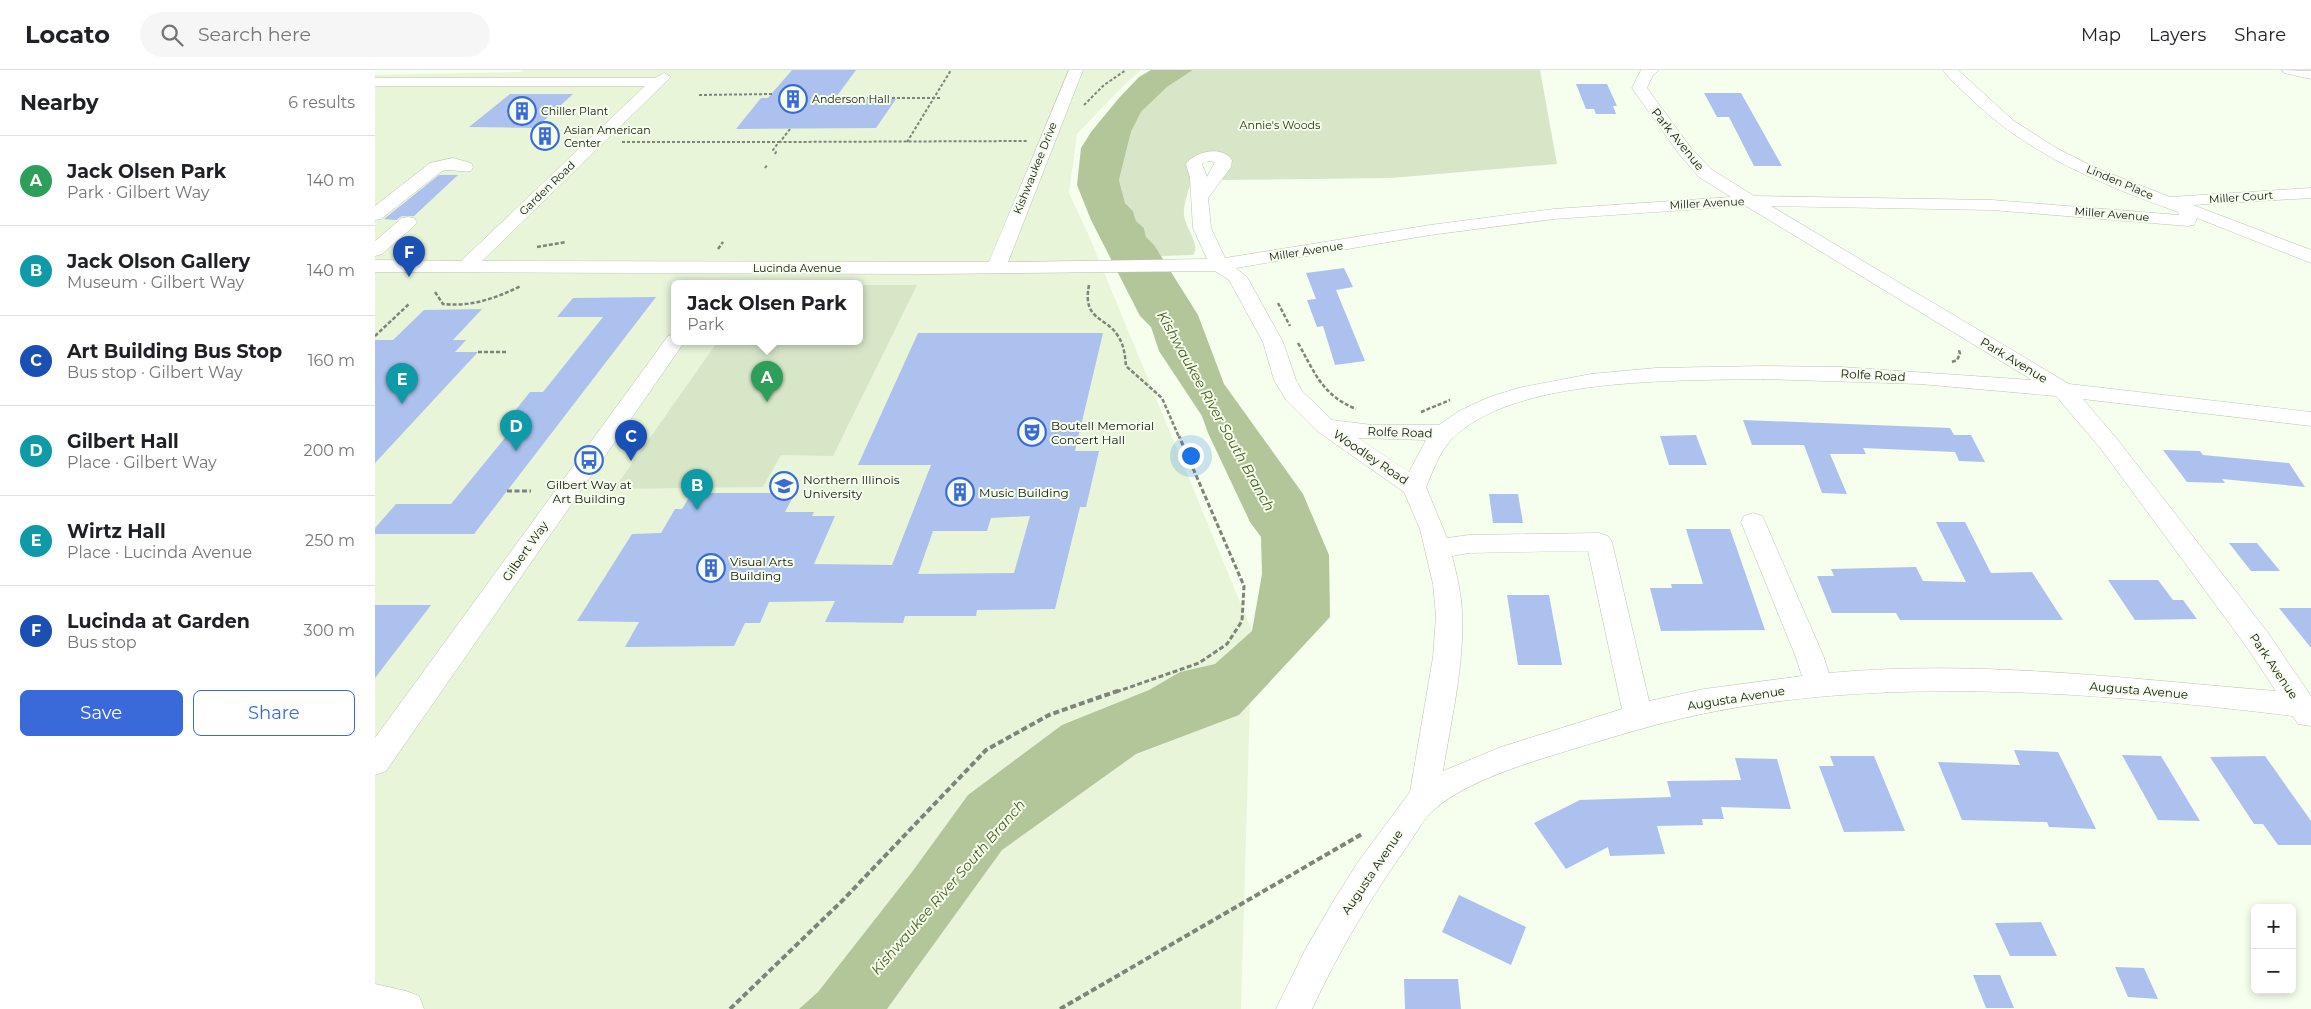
<!DOCTYPE html>
<html lang="en">
<head>
<meta charset="utf-8">
<style>
	:root { --surface:#fff; --page:#f6f6f6; --text:#202124; --muted:#757577; --line:#e0e0e0; --accent:#3a6ada }
	body { margin:0; font-family:Montserrat,sans-serif; background:var(--page); color:var(--text) }
	.controls { position:absolute; right:15px; bottom:15px; display:grid; overflow:hidden; border-radius:8px; box-shadow:0 2px 8px #0003 }
	.controls button { width:45px; height:45px; display:grid; place-items:center; padding:0; border:0; border-bottom:1px solid var(--line); background:var(--surface); color:var(--text); font:25px sans-serif }
	.you { position:absolute; left:815px; top:385px; width:18px; height:18px; margin:-12px; border:4px solid #fff; border-radius:50%; background:#1a73e8; box-shadow:0 0 0 8px #1a73e833 }
	.badge { display:grid; place-items:center; width:32px; height:32px; border-radius:50%; background:var(--accent); color:#fff; font-size:16px; font-weight:700 }
	.pin { position:absolute; translate:-50% -41px; filter:drop-shadow(0 1px 2px #0008) }
	.pin::after { content:''; position:absolute; top:26px; width:18px; height:15px; background:inherit; clip-path:polygon(0 0,100% 0,50% 100%) }
	.popup { position:absolute; left:296px; top:210px; width:192px; height:65px; box-sizing:border-box; display:grid; place-content:center; border-radius:8px; background:var(--surface); filter:drop-shadow(0 1px 4px #0005); font-size:16px; white-space:nowrap; color:var(--muted) }
	.popup b { font-size:19px; color:var(--text) }
	.popup::after { content:''; position:absolute; left:50%; top:100%; margin-left:-10px; border:10px solid transparent; border-top-color:var(--surface) }
	.list { margin:0; padding:0; list-style:none }
	h2 { display:flex; justify-content:space-between; align-items:center; height:65px; margin:0; padding:0 20px; font-size:21px }
	h2 small { font-size:16px; font-weight:400; color:var(--muted) }
	.list li { display:grid; grid-template-columns:32px 1fr auto; gap:15px; align-items:center; box-sizing:border-box; height:90px; padding:0 20px; border-top:1px solid var(--line) }
	.list b { display:block; font-size:19px; white-space:nowrap }
	.list p { margin:0; font-size:16px; white-space:nowrap; color:var(--muted) }
	.list em { font-size:16px; font-style:normal; color:var(--muted) }
	.actions { display:flex; gap:10px; padding:15px 20px }
	.actions a { flex:1; padding:11px 0; border:1px solid var(--accent); border-radius:8px; text-align:center; font-size:18px; color:var(--accent) }
	.actions .main { background:var(--accent); color:#fff }
	.icon { flex:none; width:28px; height:28px; fill:none; stroke:currentColor; stroke-width:2; stroke-linecap:round; stroke-linejoin:round }
	.map { position:relative; flex:none; width:1936px; height:939px; overflow:hidden }
	header { display:flex; align-items:center; gap:30px; box-sizing:border-box; height:70px; padding:0 25px; background:var(--surface); border-bottom:1px solid var(--line) }
	header strong { font-size:24px }
	nav { display:flex; gap:28px; margin-inline-start:auto; font-size:18px }
	.search { width:350px; height:45px; background:var(--page); display:flex; align-items:center; gap:12px; box-sizing:border-box; padding:0 18px; border-radius:28px; color:var(--muted); font-size:19px }
	main { display:flex }
	aside { flex:1; background:var(--surface) }
	.map>svg:first-child { display:block }
	.built { fill:#e8f5d9; fill-rule:evenodd }
	.green { fill:#d8e6c8 }
	.water { fill:#b2c699 }
	.building { fill:#acc1ed; fill-rule:evenodd }
	.lines { fill:none; stroke-linecap:round; stroke-linejoin:round }
	.minor-casing { stroke:#bbc4af; stroke-width:1 }
	.path-far3 { stroke:#7e8478; stroke-width:2; stroke-dasharray:3 2; stroke-linecap:butt }
	.path-far2 { stroke:#7e8478; stroke-width:2.5; stroke-dasharray:4 2; stroke-linecap:butt }
	.path-far1 { stroke:#7e8478; stroke-width:3; stroke-dasharray:5 2.5; stroke-linecap:butt }
	.path { stroke:#7e8478; stroke-width:4; stroke-dasharray:6 3; stroke-linecap:butt }
	.minor { fill:#fff; fill-rule:evenodd }
	.labels { text-anchor:middle; dominant-baseline:central; stroke-width:4; stroke-linejoin:round; paint-order:stroke }
	.far-poi-label { font-size:11px; fill:#12150e; stroke:#f6feed; text-anchor:start }
	.far-park-label { font-size:11px; fill:#243602; stroke:#f6feed }
	.far-street-label { font-size:11px; fill:#12150e; stroke:#f6feed }
	.street-label { font-size:12px; fill:#12150e; stroke:#f6feed }
	.poi-label { font-size:12px; fill:#12150e; stroke:#f6feed; text-anchor:start }
	.water-label { font-size:14px; font-style:italic; fill:#455d1b; stroke:#f6feed }
</style>
</head>
<body>
<header>
<strong>Locato</strong>
<div class="search"><svg class="icon" aria-label="search" viewBox="0 0 24 24"><circle cx="10" cy="10" r="6"/><path d="M15 15l6 6"/></svg>Search here</div>
<nav><a>Map</a><a>Layers</a><a>Share</a></nav>
</header>
<main>
<aside>
<h2>Nearby<small>6 results</small></h2>
<ul class="list">
<li><span class="badge" style="background:#2e9e5b">A</span><div><b>Jack Olsen Park</b><p>Park · Gilbert Way</p></div><em>140 m</em></li>
<li><span class="badge" style="background:#0f9aa8">B</span><div><b>Jack Olson Gallery</b><p>Museum · Gilbert Way</p></div><em>140 m</em></li>
<li><span class="badge" style="background:#1a4fb4">C</span><div><b>Art Building Bus Stop</b><p>Bus stop · Gilbert Way</p></div><em>160 m</em></li>
<li><span class="badge" style="background:#0f9aa8">D</span><div><b>Gilbert Hall</b><p>Place · Gilbert Way</p></div><em>200 m</em></li>
<li><span class="badge" style="background:#0f9aa8">E</span><div><b>Wirtz Hall</b><p>Place · Lucinda Avenue</p></div><em>250 m</em></li>
<li><span class="badge" style="background:#1a4fb4">F</span><div><b>Lucinda at Garden</b><p>Bus stop</p></div><em>300 m</em></li>
</ul>
<div class="actions"><a class="main">Save</a><a>Share</a></div>
</aside>
<div class="map">
<svg width="1936" height="939" viewBox="0 0 1936 939">
	<rect width="100%" height="100%" fill="#f6feed"/>
	<path class="built" d="M149,0h617l-21,19 -43,45 -8,59 20,43 163,395 -11,378h-866v-934l146,-3zM300,213h184v58h-184z"/>
	<g class="green">
		<path d="M818,0h347l17,94 -166,14 -172,2 13,-14 -2,-8c-11,-8 -38,-8 -44,7l1,5 6,3c-2,13 -10,29 -9,42 1,13 17,29 9,40l-32,1 -15,-19 -2,-9 -8,-7 -3,-10 -8,-8 -6,-23 12,-48 10,-20 26,-25z"/>
		<polygon points="485,215 542,215 458,386 406,385 388,417 239,419 343,271 484,271"/>
	</g>
	<polygon class="water" points="776,0 818,0 792,17 766,42 756,62 744,110 750,133 758,141 761,151 769,158 771,167 779,175 823,245 849,314 928,424 954,485 955,547 864,645 761,684 627,780 512,939 424,939 443,922 537,802 593,725 687,655 774,620 805,602 840,594 877,561 887,504 886,467 875,452 833,363 827,346 784,281 776,257 765,246 716,150 702,115 706,78 716,62 744,28 764,7"/>
	<g class="building">
		<polygon points="417,0 481,0 459,30 521,29 501,58 361,59 386,28 393,28"/>
		<polygon points="1201,14 1232,14 1242,36 1238,36 1241,44 1221,44 1219,39 1211,39"/>
		<polygon points="1329,23 1366,23 1407,96 1379,96 1354,47 1342,47"/>
		<polygon points="135,24 198,24 161,58 94,57"/>
		<polygon points="64,105 83,105 39,146 27,146 21,150 9,149"/>
		<polygon points="969,198 978,217 961,220 990,291 960,295 948,256 942,257 932,230 941,229 931,203"/>
		<polygon points="281,227 99,464 0,464 0,458 21,434 76,434 151,342 139,342 155,322 168,322 228,247 182,247 198,228"/>
		<polygon points="107,239 78,270 91,270 80,282 103,282 0,393 0,270 18,270 49,240"/>
		<path d="M543,263h185l-28,118h24l-13,56h-6l-25,102 -78,1 -1,6h-71l-2,7 -78,-1 10,-21 -66,1 -9,21h-15l-11,23 -109,1 14,-25 -62,-1 55,-87 29,-1 14,-24h7l10,-16h103l-10,19h29l-2,4h23l-21,48 78,1 39,-100h-73zM655,446l-16,57 -96,1 15,-43h54l4,-13z"/>
		<polygon points="1368,350 1575,358 1579,365 1596,365 1610,392 1584,391 1580,382 1488,378 1491,384 1455,384 1472,424 1447,423 1429,375 1377,375"/>
		<polygon points="1321,365 1332,395 1294,395 1285,366"/>
		<polygon points="1788,380 1825,381 1828,385 1914,393 1930,417 1847,409 1850,413 1812,412"/>
		<polygon points="1114,424 1143,424 1148,453 1118,453"/>
		<polygon points="1561,452 1590,452 1616,503 1657,502 1688,550 1525,550 1521,543 1457,543 1442,506 1459,506 1456,499 1541,497 1548,511 1591,512"/>
		<polygon points="1311,459 1355,459 1390,560 1286,561 1275,518 1297,518 1296,514 1328,514"/>
		<polygon points="1854,473 1882,473 1905,501 1876,501"/>
		<polygon points="1733,510 1783,510 1798,530 1808,530 1822,549 1760,550"/>
		<polygon points="1132,525 1174,525 1187,595 1143,595"/>
		<polygon points="0,535 56,535 0,608"/>
		<polygon points="1904,538 1936,538 1936,578"/>
		<polygon points="1639,680 1683,682 1721,759 1674,757 1672,752 1587,750 1563,692 1645,695"/>
		<polygon points="1747,685 1786,686 1825,751 1783,750"/>
		<polygon points="1455,686 1499,686 1530,761 1469,762 1444,696 1459,696"/>
		<polygon points="1890,686 1936,751 1936,775 1903,775 1888,754 1879,754 1835,687"/>
		<polygon points="1360,688 1402,689 1416,739 1346,737 1349,749 1327,749 1328,755 1282,756 1290,784 1235,786 1233,777 1191,799 1159,753 1205,730 1296,727 1292,711 1366,710"/>
		<polygon points="1084,825 1151,857 1136,895 1067,862"/>
		<polygon points="1666,852 1682,886 1635,886 1620,853"/>
		<polygon points="1740,897 1769,898 1783,929 1753,927"/>
		<polygon points="1598,905 1625,905 1639,938 1611,938"/>
		<polygon points="1029,909 1083,909 1086,939 1030,939"/>
	</g>
	<g class="lines">
		<defs>
			<g id="minor">
				<path d="M694,0h14l-75,192 199,-3 -14,-31 -3,-50 -4,-14c9,-13 36,-19 46,-4l-1,7 -23,31 3,30 14,30 205,-33 124,-16 177,-12 -32,-20 -20,-23 -45,-63 -2,-3 9,-18h18l-6,5 -6,13 44,60 20,21 43,27 238,4 187,15 -1,-3c-75,-27 -150,-57 -209,-115 -8,-8 -19,-17 -26,-27h15l56,51 44,28 36,18 76,30 141,-9v10l-118,7 118,45v13l-114,-45 -3,7 -6,1 -196,-16 -221,-4 298,178 242,28v14l-228,-27 34,40 149,191 45,66v30l-13,-2 -5,-8c-189,-23 -404,-41 -591,-2 -44,9 -86,22 -129,35 -42,13 -105,31 -138,60 -11,9 -19,24 -27,36 -37,52 -69,106 -96,164h-36l29,-59 26,-45 27,-43 52,-70 23,-135 3,-41 -3,-32 -13,-55 -16,-37 -87,-61 -31,-31 -12,-20 -11,-38 -34,-62 -14,-9 -283,3 -557,-2v-12l86,1 184,-175h-270v-8h280l9,-5 7,4 -189,184 507,1zM833,91l7,1 -8,15 -5,-13zM1371,136l286,174 -191,-13 -78,-1 -107,2 -65,6 -73,14 -31,10 -28,13 -20,14h-67l-40,-5 -30,-29 -6,-11 -13,-38 -36,-65 -11,-9 194,-33 124,-16zM1388,309l157,5 136,12 45,53 145,197 30,45c-149,-12 -298,-32 -447,-18l-6,-18 -58,-133 -3,-6 -9,-3 -9,3 -3,6 54,133 7,21 -98,13 -55,12 -37,-159 -4,-6 -9,-3 -130,2 -22,3 -21,-51c7,-16 13,-34 25,-47 61,-64 228,-59 312,-61zM983,368l68,2 -17,32zM1213,481l34,158 -121,38 -58,24c8,-51 21,-103 19,-155 0,-20 -5,-40 -10,-60l17,-3z"/>
				<polygon points="1907,0 1936,1 1936,9 1909,3"/>
				<path d="M78,88l18,5 2,4 -2,4c-10,2 -19,-3 -29,0l-61,48 -6,1v-14l55,-43z"/>
				<polygon points="33,147 39,148 42,152 39,156 7,184 0,186 0,171 27,148"/>
				<polygon points="300,264 300,271 310,271 11,701 0,705 0,668 293,266"/>
				<polygon points="0,914 31,921 44,926 49,939 0,939"/>
			</g>
		</defs>
		<use href="#minor" class="minor-casing"/>
		<g class="path-far3">
			<polyline points="324,25 397,24"/>
			<polyline points="452,28 567,28"/>
			<polyline points="709,35 729,15 751,0"/>
			<polyline points="415,59 405,72 653,71"/>
			<polyline points="247,72 405,72"/>
			<polyline points="532,72 576,0"/>
			<polyline points="400,84 401,82 398,80 404,72"/>
			<polyline points="390,98 393,94"/>
		</g>
		<g class="path-far2">
			<polyline points="162,177 191,172"/>
			<polyline points="343,179 348,172"/>
			<path d="M714,215c-7,36 17,31 29,51 6,9 7,19 8,30l36,32 17,39"/>
			<path d="M60,222l8,12c29,3 53,-6 78,-18"/>
			<polyline points="903,233 915,256"/>
			<polyline points="0,266 34,234"/>
			<path d="M923,273c17,30 24,52 58,66"/>
			<polyline points="103,282 133,282"/>
			<polyline points="1577,292 1582,290 1585,284 1584,280"/>
			<polyline points="1046,342 1075,330"/>
		</g>
		<g class="path-far1">
			<polyline points="132,421 156,421"/>
			<polyline points="741,622 824,593 852,574 867,551 869,516 804,366"/>
		</g>
		<g class="path">
			<polyline points="355,939 467,831 611,680 674,645 745,620"/>
			<polyline points="685,939 987,764"/>
		</g>
		<use href="#minor" class="minor"/>
	</g>
	<defs>
		<symbol id="building-ring" viewBox="-11 -11 22 22"><circle r="9.5" fill="#f6feed" stroke="#3a6ada" stroke-width="1.5"/><path d="M-4-6H4V6H1V3H-1V6H-4ZM-2.5-4.3h1.7v1.8h-1.7ZM.8-4.3h1.7v1.8H.8ZM-2.5-1h1.7V.8h-1.7ZM.8-1h1.7V.8H.8Z" fill="#3a6ada"/></symbol>
		<symbol id="theatre-ring" viewBox="-11 -11 22 22"><circle r="9.5" fill="#f6feed" stroke="#3a6ada" stroke-width="1.5"/><path d="M-5-5.5Q0-4 5-5.5V0Q5 5 0 6Q-5 5-5 0ZM-3.3-2.5H-1v1.5H-3.3ZM1-2.5H3.3v1.5H1ZM-2.8 1Q0 5.5 2.8 1Z" fill="#3a6ada"/></symbol>
		<symbol id="bus-ring" viewBox="-11 -11 22 22"><circle r="9.5" fill="#f6feed" stroke="#3a6ada" stroke-width="1.5"/><path d="M-5-6H5V4H4V6H2V4H-2V6H-4V4H-5ZM-3.5-4V0h7V-4ZM-3.5 1.2v1.5H-2V1.2ZM2 1.2v1.5H3.5V1.2Z" fill="#3a6ada"/></symbol>
		<symbol id="university-ring" viewBox="-11 -11 22 22"><circle r="9.5" fill="#f6feed" stroke="#3a6ada" stroke-width="1.5"/><path d="M0-5L7-2L0 1L-7-2ZM-4 1L0 2.5L4 1V4Q0 6-4 4Z" fill="#3a6ada"/></symbol>
	</defs>
	<g fill-rule="evenodd">
		<use href="#building-ring" x="402" y="13" width="32" height="32"/>
		<use href="#building-ring" x="131" y="25" width="32" height="32"/>
		<use href="#building-ring" x="154" y="50" width="32" height="32"/>
		<use href="#theatre-ring" x="641" y="346" width="32" height="32"/>
		<use href="#bus-ring" x="198" y="374" width="32" height="32"/>
		<use href="#university-ring" x="393" y="400" width="32" height="32"/>
		<use href="#building-ring" x="569" y="406" width="32" height="32"/>
		<use href="#building-ring" x="320" y="482" width="32" height="32"/>
	</g>
	<g class="labels">
		<g class="far-poi-label">
			<text x="437" y="29">Anderson Hall</text>
			<text x="166" y="41">Chiller Plant</text>
			<text x="189" y="60">Asian American<tspan x="189" dy="13">Center</tspan></text>
		</g>
		<g class="far-park-label">
			<text x="905" y="55">Annie's Woods</text>
		</g>
		<g class="far-street-label">
			<text transform="translate(660 98) rotate(-68)">Kishwaukee Drive</text>
			<text transform="translate(1745 112) rotate(23)">Linden Place</text>
			<text transform="translate(172 118) rotate(-44)">Garden Road</text>
			<text transform="translate(1866 127) rotate(-4)">Miller Court</text>
			<text transform="translate(1332 133) rotate(-3)">Miller Avenue</text>
			<text transform="translate(1737 144) rotate(5)">Miller Avenue</text>
			<text transform="translate(931 181) rotate(-9)">Miller Avenue</text>
			<text x="422" y="198">Lucinda Avenue</text>
		</g>
		<g class="street-label">
			<text transform="translate(1303 69) rotate(51)">Park Avenue</text>
			<text transform="translate(1639 290) rotate(31)">Park Avenue</text>
			<text transform="translate(1498 305) rotate(3)">Rolfe Road</text>
			<text transform="translate(1025 362) rotate(2)">Rolfe Road</text>
			<text transform="translate(996 387) rotate(34)">Woodley Road</text>
			<text transform="translate(150 481) rotate(-55)">Gilbert Way</text>
			<text transform="translate(1899 596) rotate(56)">Park Avenue</text>
			<text transform="translate(1764 620) rotate(5)">Augusta Avenue</text>
			<text transform="translate(1361 628) rotate(-9)">Augusta Avenue</text>
			<text transform="translate(997 802) rotate(-56)">Augusta Avenue</text>
		</g>
		<g class="poi-label">
			<text x="676" y="355">Boutell Memorial<tspan x="676" dy="14">Concert Hall</tspan></text>
			<text x="428" y="409">Northern Illinois<tspan x="428" dy="14">University</tspan></text>
			<text x="214" y="414" text-anchor="middle">Gilbert Way at<tspan x="214" dy="14">Art Building</tspan></text>
			<text x="604" y="422">Music Building</text>
			<text x="355" y="491">Visual Arts<tspan x="355" dy="14">Building</tspan></text>
		</g>
		<g class="water-label">
			<text transform="translate(841 341) rotate(61)">Kishwaukee River South Branch</text>
			<text transform="translate(573 817) rotate(-49)">Kishwaukee River South Branch</text>
		</g>
	</g>
</svg>
<div class="controls">
<button>+</button>
<button>−</button>
</div>
<div class="you"></div>
<div class="pin badge" style="left:392px;top:332px;background:#2e9e5b">A</div>
<div class="popup"><b>Jack Olsen Park</b>Park</div>
<div class="pin badge" style="left:322px;top:440px;background:#0f9aa8">B</div>
<div class="pin badge" style="left:256px;top:391px;background:#1a4fb4">C</div>
<div class="pin badge" style="left:141px;top:381px;background:#0f9aa8">D</div>
<div class="pin badge" style="left:27px;top:334px;background:#0f9aa8">E</div>
<div class="pin badge" style="left:34px;top:207px;background:#1a4fb4">F</div>
</div>
</main>
</body>
</html>
